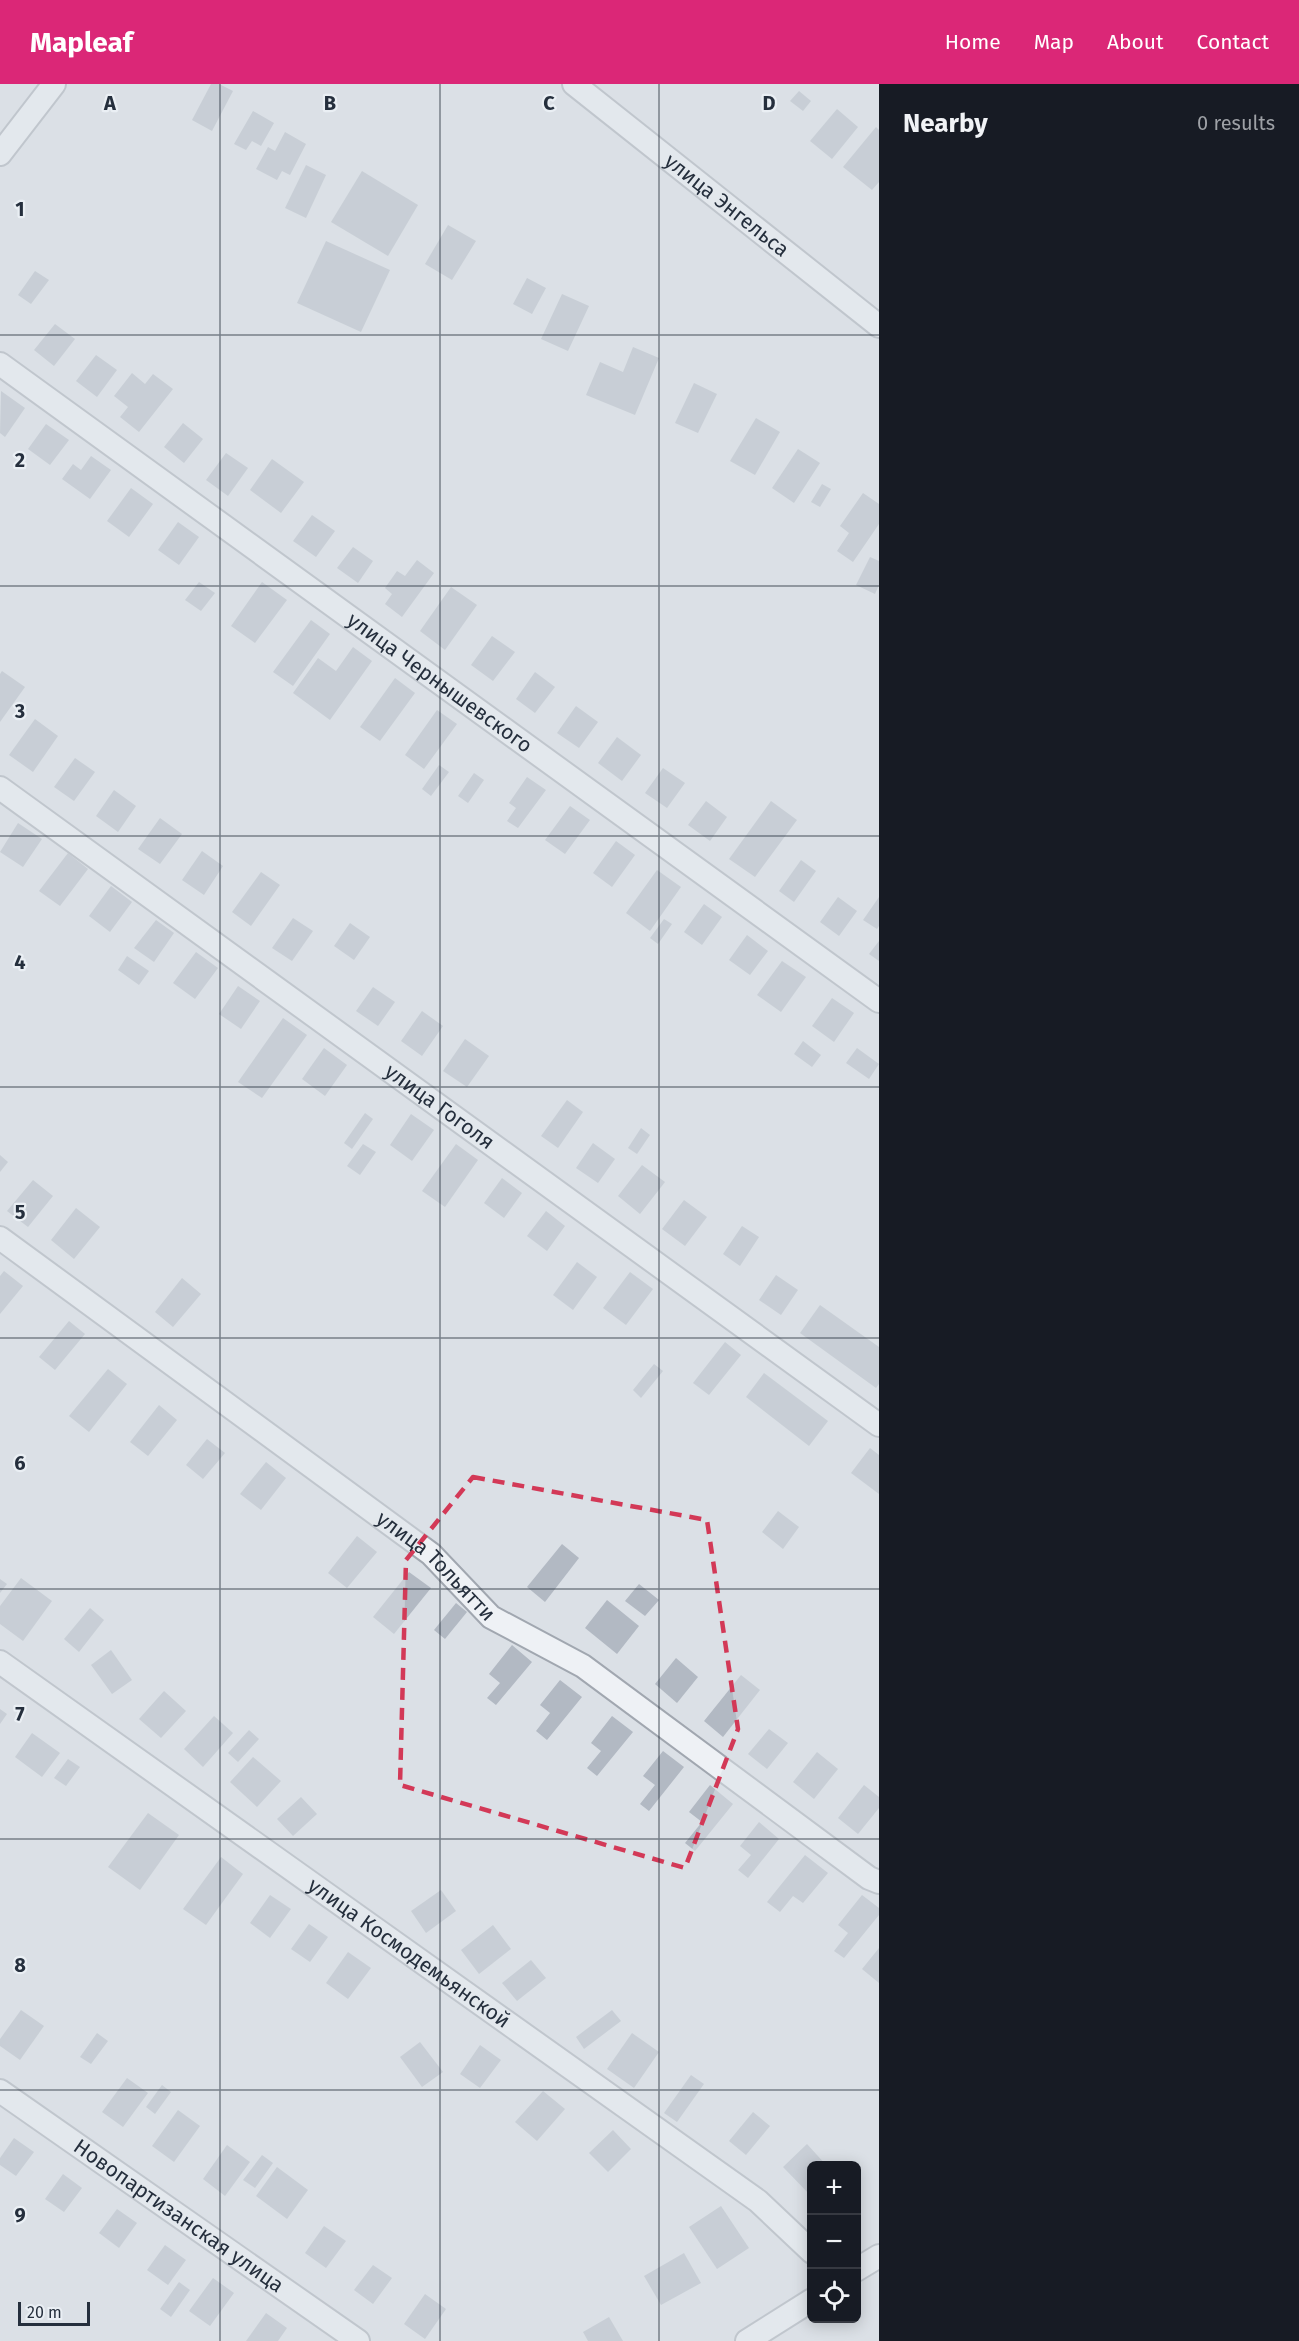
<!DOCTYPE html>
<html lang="en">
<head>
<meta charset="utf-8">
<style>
	:root { --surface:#171b24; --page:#242831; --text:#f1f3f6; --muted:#9ea1a6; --line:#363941; --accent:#db2777 }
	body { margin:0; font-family:"Fira Sans",sans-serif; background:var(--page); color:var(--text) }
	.controls { position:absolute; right:18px; bottom:18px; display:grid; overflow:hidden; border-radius:9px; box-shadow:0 3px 15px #0003 }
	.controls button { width:54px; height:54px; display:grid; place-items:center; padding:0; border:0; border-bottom:2px solid var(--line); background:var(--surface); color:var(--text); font:30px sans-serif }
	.scale { position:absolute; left:18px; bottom:15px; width:72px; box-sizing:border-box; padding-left:6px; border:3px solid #252f3d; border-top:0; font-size:16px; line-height:21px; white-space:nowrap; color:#252f3d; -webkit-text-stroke:4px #eaeff4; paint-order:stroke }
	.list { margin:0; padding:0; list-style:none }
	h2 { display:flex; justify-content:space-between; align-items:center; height:78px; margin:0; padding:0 24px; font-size:26px }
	h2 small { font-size:20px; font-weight:400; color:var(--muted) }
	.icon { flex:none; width:33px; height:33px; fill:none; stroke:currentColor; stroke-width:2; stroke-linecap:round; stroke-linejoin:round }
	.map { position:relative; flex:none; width:879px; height:2257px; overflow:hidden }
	header { display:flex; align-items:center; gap:36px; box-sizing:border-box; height:84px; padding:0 30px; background:var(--accent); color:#fff }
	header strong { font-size:28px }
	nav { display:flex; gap:33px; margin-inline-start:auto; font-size:21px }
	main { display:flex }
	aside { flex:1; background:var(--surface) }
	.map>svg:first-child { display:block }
	.building { fill:#b2b9c3 }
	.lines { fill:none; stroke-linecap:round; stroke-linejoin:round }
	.minor-casing { stroke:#a1a7b0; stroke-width:26 }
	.minor { stroke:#eef1f5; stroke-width:22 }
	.marked { fill:none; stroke:#d33957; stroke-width:4.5; stroke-dasharray:12 8; stroke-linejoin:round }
	.grid { fill:none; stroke:#252f3d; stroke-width:1.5; stroke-opacity:0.55 }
	.labels { text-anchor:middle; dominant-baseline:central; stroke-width:4.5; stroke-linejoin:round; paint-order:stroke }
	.street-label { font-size:21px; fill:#252f3d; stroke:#eaeff4 }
	.grid-label { font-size:20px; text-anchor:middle; font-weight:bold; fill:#252f3d; stroke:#eaeff4; stroke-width:4.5; stroke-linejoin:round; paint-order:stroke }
</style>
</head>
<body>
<header>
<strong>Mapleaf</strong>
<nav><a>Home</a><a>Map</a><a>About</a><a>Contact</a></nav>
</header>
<main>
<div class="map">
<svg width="879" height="2257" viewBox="0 0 879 2257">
	<rect width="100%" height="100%" fill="#dbe0e6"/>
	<g class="building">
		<polygon points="211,0 219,0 233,7 212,47 192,36"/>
		<polygon points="799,7 811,17 803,27 790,17"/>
		<polygon points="837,25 858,43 832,75 810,57"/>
		<polygon points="253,27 274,39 261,62 252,57 246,66 234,60"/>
		<polygon points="876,43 879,46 879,98 872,106 843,83"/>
		<polygon points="285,48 306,60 290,91 282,87 277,96 256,85 268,63 275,67"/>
		<polygon points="306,81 326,91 306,134 285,124"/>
		<polygon points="362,87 418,121 388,172 331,138"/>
		<polygon points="448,141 476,157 452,196 425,180"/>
		<polygon points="326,157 390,186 361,248 297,219"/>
		<polygon points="35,187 49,196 31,220 18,211"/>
		<polygon points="527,194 546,204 532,230 513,220"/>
		<polygon points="562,210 589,222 568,267 541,255"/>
		<polygon points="55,240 75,255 54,282 34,266"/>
		<polygon points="633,263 659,274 635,331 586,311 600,278 623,288"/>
		<polygon points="96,271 117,286 97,313 76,297"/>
		<polygon points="132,289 145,300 153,290 173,305 139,348 120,333 128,323 114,312"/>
		<polygon points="694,299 717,310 698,349 675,339"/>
		<polygon points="1,307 25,324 5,353 0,349"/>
		<polygon points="756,334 780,348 755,391 730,377"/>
		<polygon points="183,339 203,355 184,379 164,363"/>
		<polygon points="46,340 69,356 50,381 28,365"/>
		<polygon points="798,365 820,379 794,419 772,404"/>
		<polygon points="226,369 248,384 228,412 206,396"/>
		<polygon points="91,372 111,386 90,415 62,395 73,380 81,386"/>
		<polygon points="272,375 304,398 281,429 250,406"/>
		<polygon points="822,400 831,405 820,423 811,418"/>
		<polygon points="131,404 153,420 129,453 107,437"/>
		<polygon points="863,409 879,420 879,440 853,478 837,467 849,449 840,442"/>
		<polygon points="312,431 335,447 316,473 293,457"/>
		<polygon points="178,438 199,453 179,481 158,466"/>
		<polygon points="353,463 373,477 358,499 337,484"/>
		<polygon points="870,473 879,477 879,501 875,510 856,501"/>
		<polygon points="417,476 434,489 402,533 385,520 392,510 385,504 397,487 405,492"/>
		<polygon points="199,498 215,509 201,527 185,516"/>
		<polygon points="262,498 287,516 255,559 231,542"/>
		<polygon points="451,503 477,521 445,566 420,547"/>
		<polygon points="311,536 330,550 293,602 273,588"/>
		<polygon points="492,552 515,568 493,597 471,581"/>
		<polygon points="353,563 372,577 330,636 293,609 318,574 336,587"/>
		<polygon points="2,587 25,603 0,638 0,590"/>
		<polygon points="535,588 555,603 535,629 516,615"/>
		<polygon points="395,594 415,609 380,657 360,643"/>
		<polygon points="576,622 598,638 579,664 557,649"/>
		<polygon points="437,626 457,640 424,685 405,671"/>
		<polygon points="35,635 58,652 33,688 9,671"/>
		<polygon points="617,653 641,671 622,697 598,679"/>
		<polygon points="75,674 95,688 74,717 54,703"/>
		<polygon points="439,681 449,688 431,712 422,705"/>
		<polygon points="663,684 685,699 667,724 645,709"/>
		<polygon points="474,689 484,696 468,719 458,712"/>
		<polygon points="527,693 546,706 518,744 507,737 516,724 509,719"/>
		<polygon points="114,706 136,722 118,748 96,732"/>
		<polygon points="706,717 727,733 710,757 688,741"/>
		<polygon points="771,717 797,736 755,793 729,775"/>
		<polygon points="570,722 590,736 565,770 545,756"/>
		<polygon points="160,734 182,750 160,780 138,765"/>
		<polygon points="18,739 42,755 23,783 0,768"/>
		<polygon points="616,757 635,771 612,803 593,789"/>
		<polygon points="202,767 223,782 204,811 182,796"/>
		<polygon points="68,769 88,785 60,822 39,807"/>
		<polygon points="801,776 816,787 794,818 779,807"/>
		<polygon points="657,786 681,803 650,847 626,829"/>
		<polygon points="261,788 280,801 251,842 232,828"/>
		<polygon points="111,802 132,818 110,848 89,832"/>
		<polygon points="838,813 857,827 839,852 820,838"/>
		<polygon points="879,813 879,842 877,845 863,836"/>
		<polygon points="704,820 722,833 702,861 684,848"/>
		<polygon points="293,834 313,847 292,877 272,864"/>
		<polygon points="664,835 672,840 658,860 650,854"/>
		<polygon points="156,836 174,849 154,878 134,864"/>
		<polygon points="350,839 370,853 354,876 334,862"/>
		<polygon points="747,851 768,867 750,891 729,876"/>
		<polygon points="879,857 879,877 869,870"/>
		<polygon points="196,868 218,884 195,915 173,899"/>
		<polygon points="127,872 149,887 139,901 118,886"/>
		<polygon points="782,877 806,893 781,928 757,911"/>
		<polygon points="238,902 260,917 241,945 219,930"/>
		<polygon points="373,903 395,918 378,942 356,927"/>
		<polygon points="832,914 854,929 834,958 812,942"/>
		<polygon points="422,927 443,942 422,972 401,957"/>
		<polygon points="283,934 307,951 262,1014 238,998"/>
		<polygon points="465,955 489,972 467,1003 443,987"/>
		<polygon points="803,957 821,971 812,983 794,970"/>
		<polygon points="324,964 347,981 325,1012 302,995"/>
		<polygon points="857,964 879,980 869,995 846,979"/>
		<polygon points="567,1016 583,1028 558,1064 541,1052"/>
		<polygon points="365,1029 373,1035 352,1065 344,1059"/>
		<polygon points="411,1030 434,1046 412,1077 390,1061"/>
		<polygon points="641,1044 650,1051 637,1070 628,1064"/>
		<polygon points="593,1059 615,1075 598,1099 576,1084"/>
		<polygon points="363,1060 376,1068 360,1091 347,1082"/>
		<polygon points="456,1060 478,1076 445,1123 422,1107"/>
		<polygon points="0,1071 8,1078 0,1088"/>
		<polygon points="642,1081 665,1098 640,1130 618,1112"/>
		<polygon points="502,1094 522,1109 504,1134 484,1119"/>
		<polygon points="33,1096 53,1112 28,1143 7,1127"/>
		<polygon points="684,1116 707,1133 685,1162 662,1145"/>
		<polygon points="76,1124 100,1143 74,1175 51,1156"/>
		<polygon points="546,1127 565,1142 547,1167 527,1152"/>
		<polygon points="742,1142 759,1153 740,1182 723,1170"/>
		<polygon points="577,1178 597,1193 573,1226 553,1211"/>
		<polygon points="4,1187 23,1202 0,1230 0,1192"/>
		<polygon points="630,1188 653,1205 626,1241 603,1224"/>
		<polygon points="776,1191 798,1206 781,1231 759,1216"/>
		<polygon points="182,1194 201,1210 173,1243 155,1228"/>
		<polygon points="820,1221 879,1263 879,1300 876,1304 800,1249"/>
		<polygon points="69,1237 85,1250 55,1286 39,1273"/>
		<polygon points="725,1258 741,1271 709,1311 693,1299"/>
		<polygon points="654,1280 663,1287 641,1314 633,1306"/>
		<polygon points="108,1285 127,1300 89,1348 69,1332"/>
		<polygon points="764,1289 828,1337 809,1362 746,1313"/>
		<polygon points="159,1321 177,1336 148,1372 130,1358"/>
		<polygon points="207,1355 225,1369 203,1395 186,1381"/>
		<polygon points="870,1364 879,1371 879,1410 851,1389"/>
		<polygon points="266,1378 286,1394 261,1426 240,1410"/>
		<polygon points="778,1427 799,1443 783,1465 762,1448"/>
		<polygon points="357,1452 377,1468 347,1504 328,1489"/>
		<polygon points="562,1460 579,1474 545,1518 527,1503"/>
		<polygon points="409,1488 431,1504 394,1550 373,1533"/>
		<polygon points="21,1494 52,1517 23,1557 0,1540 0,1522"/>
		<polygon points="0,1495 7,1500 0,1509"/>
		<polygon points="639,1500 659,1516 645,1532 625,1517"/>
		<polygon points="607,1516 639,1542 617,1570 585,1544"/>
		<polygon points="456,1519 467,1528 445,1555 434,1546"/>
		<polygon points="90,1524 104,1536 79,1568 64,1555"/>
		<polygon points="512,1561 532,1578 496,1621 487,1614 500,1599 489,1590"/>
		<polygon points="111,1566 132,1596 112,1610 91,1581"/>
		<polygon points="676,1574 698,1593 677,1619 655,1600"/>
		<polygon points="741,1591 760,1606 723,1653 704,1637"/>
		<polygon points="560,1596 582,1613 547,1656 536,1647 550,1629 540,1621"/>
		<polygon points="164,1607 186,1627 161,1654 139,1635"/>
		<polygon points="0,1625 7,1630 0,1640"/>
		<polygon points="214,1632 233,1649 203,1683 184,1665"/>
		<polygon points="612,1632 633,1648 597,1692 587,1684 601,1667 591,1659"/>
		<polygon points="769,1645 788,1659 767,1685 748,1670"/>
		<polygon points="249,1646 259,1655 238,1678 228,1669"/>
		<polygon points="32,1649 60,1669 42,1693 15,1673"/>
		<polygon points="663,1667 684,1683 649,1727 640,1720 655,1701 643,1692"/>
		<polygon points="817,1668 838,1685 814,1715 793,1698"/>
		<polygon points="253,1673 281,1697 257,1723 230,1698"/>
		<polygon points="68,1675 80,1683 66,1702 54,1694"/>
		<polygon points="710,1701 733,1720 695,1767 685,1759 702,1738 689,1728"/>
		<polygon points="864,1701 879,1713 879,1724 858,1750 838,1734"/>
		<polygon points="301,1713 317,1730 293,1752 277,1735"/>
		<polygon points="148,1729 179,1751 140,1806 108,1783"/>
		<polygon points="759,1738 779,1755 748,1794 738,1786 751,1771 740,1762"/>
		<polygon points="805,1771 828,1789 803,1819 793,1812 780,1828 767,1818"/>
		<polygon points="221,1773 243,1790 206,1841 183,1825"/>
		<polygon points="441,1806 456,1827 426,1849 411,1827"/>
		<polygon points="270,1811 291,1825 270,1854 250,1839"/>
		<polygon points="862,1811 879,1824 879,1831 844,1874 834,1867 848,1849 838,1841"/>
		<polygon points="309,1840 328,1853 310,1878 291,1865"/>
		<polygon points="493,1841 511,1865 479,1890 461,1866"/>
		<polygon points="879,1864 879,1899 862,1885"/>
		<polygon points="348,1868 371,1884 348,1915 326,1899"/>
		<polygon points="531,1876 546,1894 517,1917 502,1899"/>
		<polygon points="21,1926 44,1942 20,1976 0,1962 0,1955"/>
		<polygon points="612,1926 621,1937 584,1965 576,1953"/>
		<polygon points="97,1949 108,1957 91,1980 80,1973"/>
		<polygon points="632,1949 659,1968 634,2004 607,1985"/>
		<polygon points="420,1958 443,1988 422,2003 400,1973"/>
		<polygon points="480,1961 501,1976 480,2004 460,1990"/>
		<polygon points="691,1991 704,2000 677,2038 664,2029"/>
		<polygon points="127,1994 148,2009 123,2043 102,2028"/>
		<polygon points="162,2001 171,2008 155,2030 146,2023"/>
		<polygon points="543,2007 565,2025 537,2057 515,2038"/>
		<polygon points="178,2026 200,2042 174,2078 152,2062"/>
		<polygon points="753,2028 770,2042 746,2071 729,2057"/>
		<polygon points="613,2046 631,2065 608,2088 589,2069"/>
		<polygon points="14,2054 34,2068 16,2092 0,2081 0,2074"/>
		<polygon points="807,2060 827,2082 812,2082 812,2113 783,2083"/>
		<polygon points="227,2061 250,2078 225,2112 203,2095"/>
		<polygon points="262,2071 273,2079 255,2104 243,2096"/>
		<polygon points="277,2083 308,2106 287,2135 256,2112"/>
		<polygon points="63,2090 82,2104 64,2128 45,2115"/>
		<polygon points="721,2122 749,2164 717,2185 689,2143"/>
		<polygon points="117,2125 137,2139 119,2164 99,2149"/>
		<polygon points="324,2142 346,2157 326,2184 305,2169"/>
		<polygon points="165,2161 186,2176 168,2201 147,2186"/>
		<polygon points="684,2169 701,2199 661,2221 644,2192"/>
		<polygon points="373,2181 392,2194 373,2220 354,2206"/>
		<polygon points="213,2194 234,2209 210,2242 189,2227"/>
		<polygon points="179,2198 190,2206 171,2233 160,2225"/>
		<polygon points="425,2210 446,2225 425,2255 404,2240"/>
		<polygon points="266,2229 287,2244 278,2257 246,2257"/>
		<polygon points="609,2233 623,2257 588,2257 583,2248"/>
	</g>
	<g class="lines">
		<defs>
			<g id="minor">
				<path id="s1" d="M574,0l305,242"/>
				<polyline points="0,70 54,0"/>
				<path id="s2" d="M0,280l879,637"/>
				<path id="s3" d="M0,704l879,637"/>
				<path id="s4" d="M0,1154l431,316 60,63 92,49 286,212 10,4"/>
				<path id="s5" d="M0,1578l758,539 54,51"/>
				<path id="s6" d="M0,2007l358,250"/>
				<polyline points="856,2186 879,2172"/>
				<polyline points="747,2257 812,2216"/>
			</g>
		</defs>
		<use href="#minor" class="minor-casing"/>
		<use href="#minor" class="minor"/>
	</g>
	<path d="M0 0H879V2257H0ZM473,1393l234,43 31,209 -53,139 -285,-83 6,-225z" fill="#dbe0e6" fill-opacity=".55" fill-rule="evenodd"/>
	<path class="marked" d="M473,1393l234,43 31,209 -53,139 -285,-83 6,-225z"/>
	<path class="grid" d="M220,0v2257M440,0v2257M659,0v2257M0,251h879M0,502h879M0,752h879M0,1003h879M0,1254h879M0,1505h879M0,1755h879M0,2006h879"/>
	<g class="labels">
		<g class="street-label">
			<text stroke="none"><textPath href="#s1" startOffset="195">улица Энгельса</textPath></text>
			<text stroke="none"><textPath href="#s2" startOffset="543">улица Чернышевского</textPath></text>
			<text stroke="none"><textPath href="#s3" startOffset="543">улица Гоголя</textPath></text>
			<text stroke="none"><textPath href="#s4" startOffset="546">улица Тольятти</textPath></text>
			<text stroke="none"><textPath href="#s5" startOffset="502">улица Космодемьянской</textPath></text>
			<text stroke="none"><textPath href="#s6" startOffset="218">Новопартизанская улица</textPath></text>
		</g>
	</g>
	<g class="grid-label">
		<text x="110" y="26">A</text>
		<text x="330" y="26">B</text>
		<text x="549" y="26">C</text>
		<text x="769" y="26">D</text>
		<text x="20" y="132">1</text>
		<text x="20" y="383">2</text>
		<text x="20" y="634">3</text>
		<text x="20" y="885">4</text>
		<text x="20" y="1135">5</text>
		<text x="20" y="1386">6</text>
		<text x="20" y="1637">7</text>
		<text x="20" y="1888">8</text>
		<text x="20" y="2138">9</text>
	</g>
</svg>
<div class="controls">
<button>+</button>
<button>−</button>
<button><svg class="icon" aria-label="locate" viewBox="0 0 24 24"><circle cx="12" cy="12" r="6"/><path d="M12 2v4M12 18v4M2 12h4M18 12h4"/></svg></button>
</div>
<div class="scale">20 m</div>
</div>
<aside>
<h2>Nearby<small>0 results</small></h2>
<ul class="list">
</ul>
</aside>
</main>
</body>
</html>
